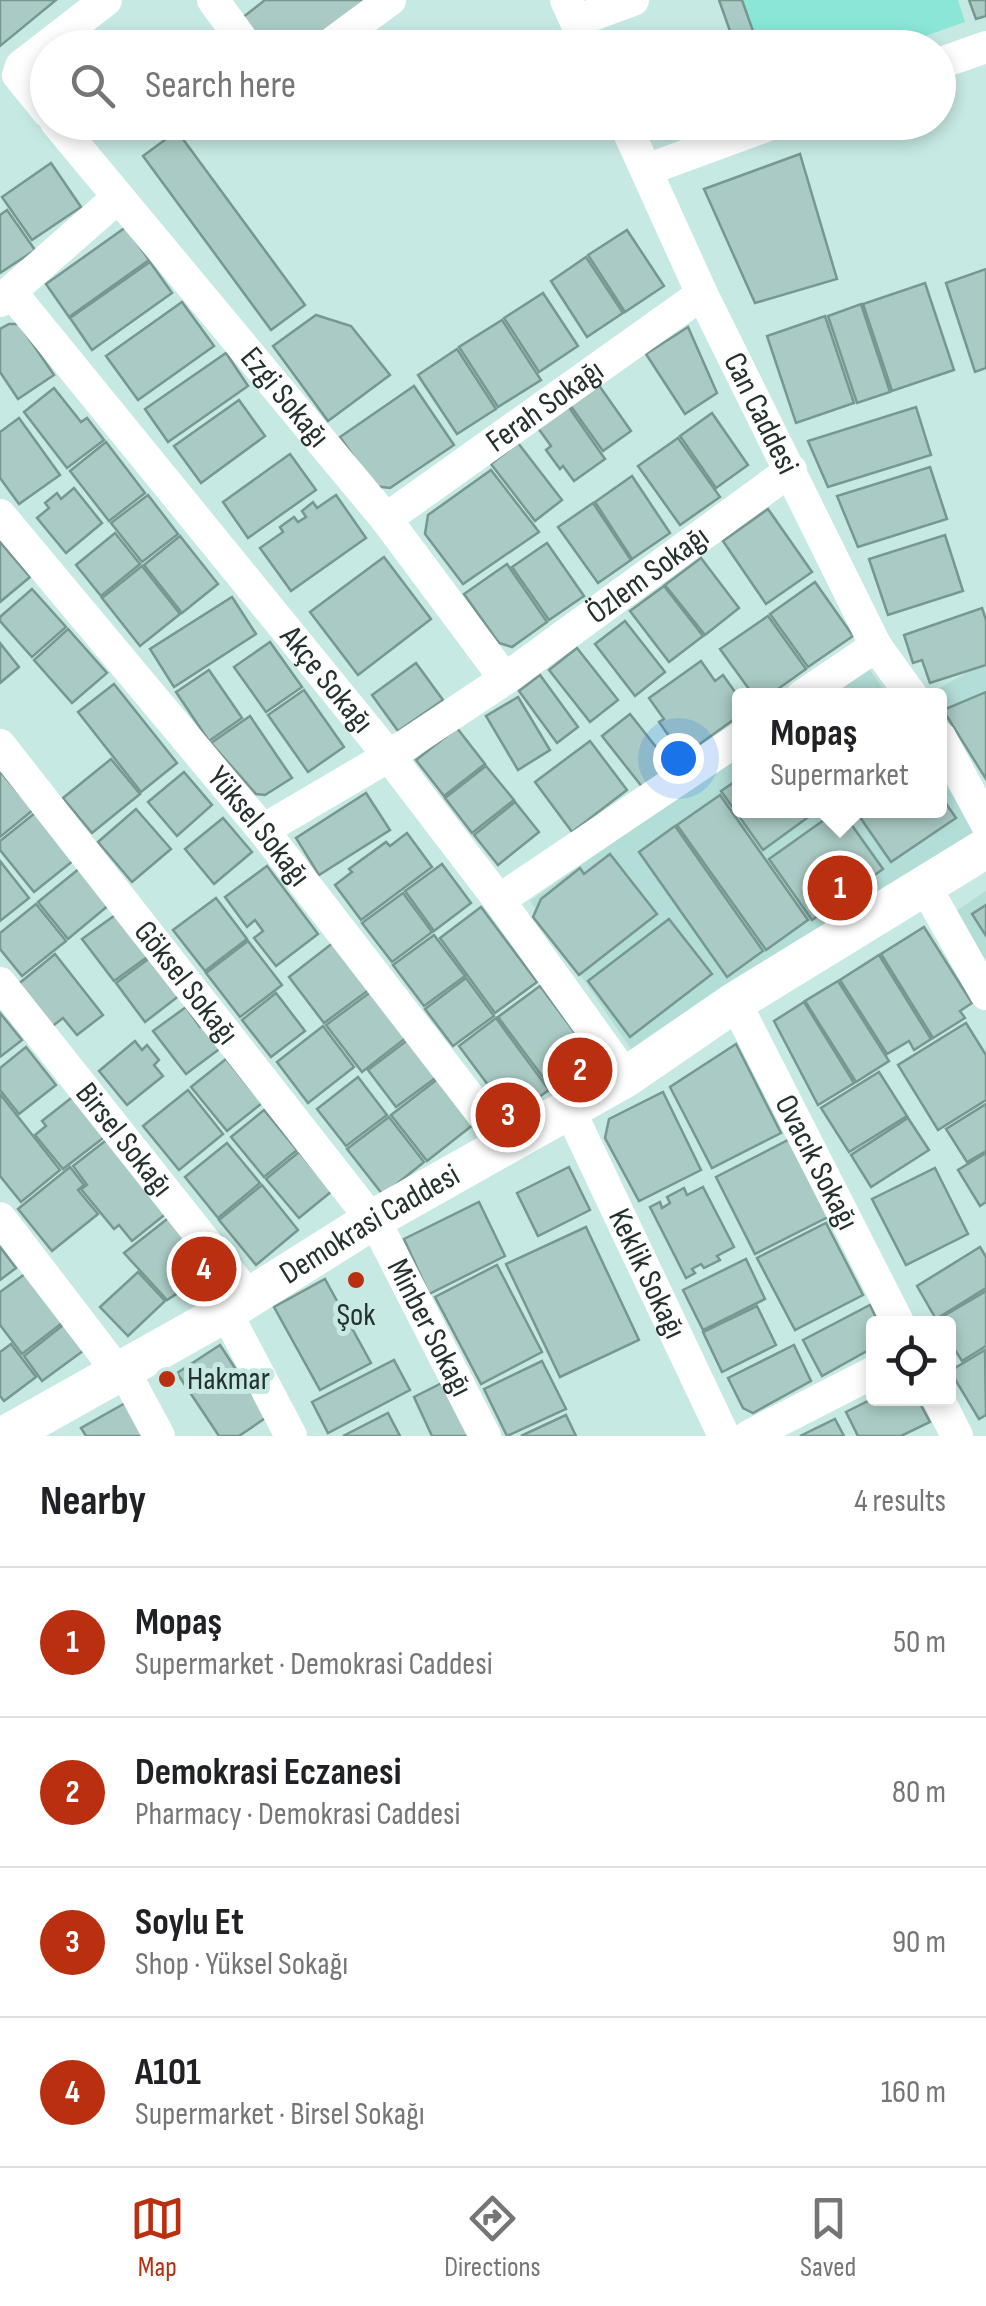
<!DOCTYPE html>
<html lang="en">
<head>
<meta charset="utf-8">
<style>
	:root { --surface:#fff; --page:#f2f2f2; --text:#202124; --muted:#757577; --line:#e0e0e0; --accent:#ba2f10 }
	body { margin:0; font-family:"Sofia Sans Condensed",sans-serif; background:var(--page); color:var(--text) }
	.controls { position:absolute; right:30px; bottom:30px; display:grid; overflow:hidden; border-radius:10px; box-shadow:0 5px 15px #0003 }
	.controls button { width:90px; height:90px; display:grid; place-items:center; padding:0; border:0; border-bottom:2px solid var(--line); background:var(--surface); color:var(--text); font:50px sans-serif }
	.you { position:absolute; left:678px; top:758px; width:35px; height:35px; margin:-25px; border:8px solid #fff; border-radius:50%; background:#1a73e8; box-shadow:0 0 0 15px #1a73e833 }
	.badge { display:grid; place-items:center; width:65px; height:65px; border-radius:50%; background:var(--accent); color:#fff; font-size:32px; font-weight:700 }
	.pin { position:absolute; translate:-50% -50%; border:5px solid #fff; box-shadow:0 2px 10px #0006 }
	.popup { position:absolute; left:732px; top:688px; width:215px; height:130px; box-sizing:border-box; display:grid; place-content:center; border-radius:10px; background:var(--surface); filter:drop-shadow(0 2px 8px #0005); font-size:32px; white-space:nowrap; color:var(--muted) }
	.popup b { font-size:38px; color:var(--text) }
	.popup::after { content:''; position:absolute; left:50%; top:100%; margin-left:-20px; border:20px solid transparent; border-top-color:var(--surface) }
	.list { margin:0; padding:0; list-style:none }
	h2 { display:flex; justify-content:space-between; align-items:center; height:130px; margin:0; padding:0 40px; font-size:42px }
	h2 small { font-size:32px; font-weight:400; color:var(--muted) }
	.list li { display:grid; grid-template-columns:65px 1fr auto; gap:30px; align-items:center; box-sizing:border-box; height:150px; padding:0 40px; border-top:2px solid var(--line) }
	.list b { display:block; font-size:38px; white-space:nowrap }
	.list p { margin:0; font-size:32px; white-space:nowrap; color:var(--muted) }
	.list em { font-size:32px; font-style:normal; color:var(--muted) }
	.icon { flex:none; width:55px; height:55px; fill:none; stroke:currentColor; stroke-width:2; stroke-linecap:round; stroke-linejoin:round }
	.map { position:relative; flex:none; width:986px; height:1436px; overflow:hidden }
	.search { position:absolute; background:var(--surface); box-shadow:0 5px 15px #0003; left:30px; right:30px; top:30px; height:110px; display:flex; align-items:center; gap:25px; box-sizing:border-box; padding:0 35px; border-radius:55px; color:var(--muted); font-size:38px }
	.sheet { height:730px; background:var(--surface) }
	nav { display:flex; justify-content:space-around; align-items:center; box-sizing:border-box; height:140px; border-top:2px solid var(--line); background:var(--surface); font-size:28px; color:var(--muted) }
	nav a { display:grid; justify-items:center; gap:5px }
	nav .on { color:var(--accent) }
	.map>svg:first-child { display:block }
	.built { fill:#b3ded7 }
	.green { fill:#8be6d8 }
	.building { fill:#aacbc5; stroke:#779791; stroke-width:2.5 }
	.lines { fill:none; stroke-linecap:round; stroke-linejoin:round }
	.minor { stroke:#fff; stroke-width:32 }
	.tertiary { stroke:#fff; stroke-width:40 }
	.poi-dot { fill:#ba2f10; stroke:#c7e9e3; stroke-width:4 }
	.labels { text-anchor:middle; dominant-baseline:central; stroke-width:10; stroke-linejoin:round; paint-order:stroke }
	.street-label { font-size:32px; fill:#24312f; stroke:#c7e9e3 }
	.poi-label { font-size:32px; fill:#24312f; stroke:#c7e9e3 }
</style>
</head>
<body>
<div class="map">
<svg width="986" height="1436" viewBox="0 0 986 1436">
	<rect width="100%" height="100%" fill="#c7e9e3"/>
	<g class="built">
		<polygon points="986,662 986,771 940,710 940,696 928,694"/>
		<polygon points="866,664 887,695 822,696"/>
		<polygon points="740,753 740,810 940,810 940,776 979,835 633,1052 530,901"/>
		<polygon points="986,891 986,968 953,913"/>
	</g>
	<polygon class="green" points="736,0 958,0 965,22 894,47 754,47"/>
	<g class="building">
		<polygon points="0,0 56,0 0,46"/>
		<polygon points="265,0 365,0 301,48 265,48 242,18"/>
		<polygon points="719,0 742,0 759,48 736,48"/>
		<polygon points="969,0 986,0 986,16 976,19"/>
		<polygon points="177,131 305,305 271,330 143,156"/>
		<polygon points="800,154 837,279 755,303 704,189"/>
		<polygon points="51,163 81,207 32,240 2,197"/>
		<polygon points="7,210 35,250 0,273 0,215"/>
		<polygon points="126,227 149,260 69,317 46,284"/>
		<polygon points="627,230 664,286 625,312 588,255"/>
		<polygon points="586,257 623,313 587,337 551,281"/>
		<polygon points="150,262 172,293 92,350 70,318"/>
		<polygon points="986,269 986,368 975,372 946,283"/>
		<polygon points="925,283 954,370 892,391 863,304"/>
		<polygon points="543,293 578,346 539,372 504,318"/>
		<polygon points="182,302 214,346 138,400 106,356"/>
		<polygon points="861,304 890,392 857,403 828,316"/>
		<polygon points="316,315 351,326 390,375 328,421 273,346"/>
		<polygon points="825,316 854,403 796,423 767,336"/>
		<polygon points="502,320 541,380 498,407 459,347"/>
		<polygon points="9,324 19,324 54,375 18,399 0,372 0,329"/>
		<polygon points="688,327 717,393 685,414 646,354"/>
		<polygon points="457,349 496,409 457,434 418,375"/>
		<polygon points="226,353 248,386 168,442 145,409"/>
		<polygon points="598,384 631,431 603,451 570,405"/>
		<polygon points="414,386 454,445 390,488 374,486 340,437"/>
		<polygon points="54,388 81,422 87,418 104,440 67,468 24,412"/>
		<polygon points="239,400 265,436 201,483 174,446"/>
		<polygon points="568,406 605,459 574,481 563,466 560,469 546,450 551,446 538,428"/>
		<polygon points="916,407 931,455 828,487 808,441"/>
		<polygon points="712,413 748,465 716,488 680,436"/>
		<polygon points="19,418 60,475 19,504 0,478 0,432"/>
		<polygon points="678,438 720,497 680,525 638,466"/>
		<polygon points="106,442 145,493 109,521 70,471"/>
		<polygon points="518,443 562,500 535,521 491,464"/>
		<polygon points="290,454 316,490 248,538 223,502"/>
		<polygon points="930,467 947,519 858,547 837,496"/>
		<polygon points="491,470 539,532 463,584 425,534 428,515"/>
		<polygon points="632,476 670,533 632,559 595,502"/>
		<polygon points="74,488 102,523 66,553 37,518 49,508 45,503 57,493 61,499"/>
		<polygon points="148,495 178,534 142,562 111,523"/>
		<polygon points="336,495 366,538 291,591 260,548 283,532 280,527 294,517 298,522 306,517 302,511 313,502 317,508"/>
		<polygon points="593,503 631,560 598,583 558,527"/>
		<polygon points="768,509 812,572 766,604 723,541"/>
		<polygon points="115,533 140,564 101,596 76,565"/>
		<polygon points="945,535 963,591 888,615 869,559"/>
		<polygon points="180,536 218,584 182,613 144,565"/>
		<polygon points="0,542 30,577 0,602"/>
		<polygon points="547,543 584,596 549,620 512,567"/>
		<polygon points="384,557 431,619 358,675 310,612"/>
		<polygon points="701,558 739,608 705,635 665,585"/>
		<polygon points="507,564 547,622 512,647 499,643 464,594"/>
		<polygon points="142,566 180,614 140,646 102,598"/>
		<polygon points="815,582 853,636 808,667 770,614"/>
		<polygon points="664,586 703,636 669,662 630,611"/>
		<polygon points="32,589 66,627 32,657 0,621 0,617"/>
		<polygon points="232,597 256,634 174,687 150,649"/>
		<polygon points="982,608 986,620 986,665 930,683 922,660 913,663 904,635"/>
		<polygon points="768,616 806,669 768,696 754,696 720,649"/>
		<polygon points="625,621 665,672 635,696 595,644"/>
		<polygon points="68,629 107,673 72,703 34,660"/>
		<polygon points="270,642 302,687 266,712 234,667"/>
		<polygon points="0,643 19,667 0,683"/>
		<polygon points="577,648 618,700 590,722 549,670"/>
		<polygon points="701,661 715,681 723,675 740,699 740,715 683,756 659,722 664,719 649,698"/>
		<polygon points="416,663 443,700 398,731 372,695"/>
		<polygon points="209,670 242,718 209,741 176,692"/>
		<polygon points="540,675 578,727 557,743 519,691"/>
		<polygon points="114,684 177,763 141,792 78,712"/>
		<polygon points="304,690 344,747 308,772 268,715"/>
		<polygon points="986,692 986,779 943,710"/>
		<polygon points="518,697 550,750 518,770 486,716"/>
		<polygon points="630,714 671,766 643,788 602,736"/>
		<polygon points="250,716 292,778 265,795 256,794 211,743"/>
		<polygon points="457,728 485,764 444,796 416,760"/>
		<polygon points="590,741 627,790 572,832 535,782"/>
		<polygon points="111,759 140,794 92,833 63,798"/>
		<polygon points="486,766 514,800 472,833 445,798"/>
		<polygon points="0,771 33,810 0,837"/>
		<polygon points="184,772 212,805 177,836 148,802"/>
		<polygon points="740,778 740,810 818,810 763,850 721,791"/>
		<polygon points="366,793 390,830 319,875 296,838"/>
		<polygon points="720,795 808,920 766,950 677,825"/>
		<polygon points="940,795 956,818 891,862 855,810 940,810"/>
		<polygon points="515,802 539,832 498,865 474,835"/>
		<polygon points="136,809 171,849 132,882 98,842"/>
		<polygon points="838,810 841,810 883,869 812,920 769,859"/>
		<polygon points="35,813 74,860 34,892 0,850 0,841"/>
		<polygon points="223,818 252,852 214,884 185,849"/>
		<polygon points="675,826 763,951 727,977 639,852"/>
		<polygon points="407,833 432,867 361,920 335,885 352,872 349,869 386,842 390,846"/>
		<polygon points="610,854 657,914 579,975 533,917 541,899 580,868 584,874"/>
		<polygon points="0,861 29,898 0,921"/>
		<polygon points="442,864 471,903 434,931 405,891"/>
		<polygon points="267,866 318,934 276,966 254,938 263,931 255,920 247,927 225,897"/>
		<polygon points="80,868 110,904 68,939 38,902"/>
		<polygon points="403,893 432,932 392,962 362,923"/>
		<polygon points="216,898 247,939 205,971 173,930"/>
		<polygon points="36,904 66,941 22,976 0,949 0,933"/>
		<polygon points="986,905 986,936 972,914"/>
		<polygon points="481,907 537,982 495,1013 440,938"/>
		<polygon points="118,913 150,955 114,981 82,939"/>
		<polygon points="669,919 712,974 630,1037 588,981"/>
		<polygon points="924,927 972,1003 960,1011 965,1018 933,1038 881,954"/>
		<polygon points="434,935 465,976 424,1006 393,965"/>
		<polygon points="248,941 282,985 240,1017 206,973"/>
		<polygon points="334,942 370,989 324,1023 289,977"/>
		<polygon points="55,954 103,1015 77,1035 63,1018 50,1028 16,986"/>
		<polygon points="879,955 931,1039 914,1050 909,1041 887,1054 840,980"/>
		<polygon points="151,957 180,995 145,1022 116,983"/>
		<polygon points="466,978 494,1016 453,1046 425,1009"/>
		<polygon points="838,981 889,1061 856,1082 805,1001"/>
		<polygon points="540,986 593,1057 551,1088 498,1017"/>
		<polygon points="372,991 407,1037 362,1072 326,1025"/>
		<polygon points="276,993 305,1031 271,1057 242,1020"/>
		<polygon points="804,1002 854,1083 818,1105 774,1021"/>
		<polygon points="186,1007 200,1027 204,1023 222,1047 186,1074 153,1031"/>
		<polygon points="0,1013 22,1040 0,1057"/>
		<polygon points="496,1018 549,1090 536,1099 533,1094 522,1103 520,1099 506,1109 459,1046"/>
		<polygon points="966,1023 986,1055 986,1100 938,1130 898,1065"/>
		<polygon points="323,1026 354,1067 308,1103 277,1062"/>
		<polygon points="409,1039 438,1076 396,1107 368,1070"/>
		<polygon points="135,1041 142,1050 147,1045 159,1060 154,1065 163,1076 127,1105 99,1071"/>
		<polygon points="736,1044 781,1133 712,1168 670,1087"/>
		<polygon points="26,1047 56,1085 19,1114 0,1090 0,1068"/>
		<polygon points="226,1059 262,1103 227,1131 191,1087"/>
		<polygon points="879,1072 907,1116 849,1152 821,1108"/>
		<polygon points="358,1077 387,1115 346,1146 317,1109"/>
		<polygon points="439,1078 474,1124 427,1161 391,1115"/>
		<polygon points="188,1090 223,1134 179,1170 143,1126"/>
		<polygon points="663,1092 701,1170 639,1201 605,1138 609,1119"/>
		<polygon points="0,1094 60,1170 21,1202 0,1176"/>
		<polygon points="75,1095 107,1135 63,1169 35,1135 46,1126 42,1121"/>
		<polygon points="986,1104 986,1151 967,1162 946,1129"/>
		<polygon points="264,1110 297,1150 264,1177 231,1137"/>
		<polygon points="389,1117 424,1162 383,1195 347,1149"/>
		<polygon points="908,1118 929,1150 871,1187 851,1155"/>
		<polygon points="109,1138 168,1212 132,1241 119,1225 114,1229 81,1189 87,1185 73,1166"/>
		<polygon points="790,1139 830,1216 755,1254 716,1177"/>
		<polygon points="227,1143 260,1183 218,1218 185,1177"/>
		<polygon points="299,1152 332,1191 299,1218 266,1179"/>
		<polygon points="986,1153 986,1202 980,1206 958,1170"/>
		<polygon points="70,1167 84,1185 78,1190 98,1214 52,1251 18,1209"/>
		<polygon points="569,1167 590,1210 538,1236 517,1193"/>
		<polygon points="935,1168 968,1234 906,1265 872,1199"/>
		<polygon points="262,1185 298,1230 256,1265 219,1220"/>
		<polygon points="703,1187 734,1247 717,1256 720,1260 704,1268 701,1264 692,1269 695,1273 686,1278 650,1207 660,1202 662,1208 670,1203 667,1197 684,1188 687,1195"/>
		<polygon points="479,1202 505,1256 429,1294 404,1239"/>
		<polygon points="171,1216 214,1269 167,1300 124,1253"/>
		<polygon points="826,1223 863,1295 795,1330 757,1258"/>
		<polygon points="586,1227 639,1340 560,1377 506,1264"/>
		<polygon points="0,1247 16,1268 0,1280"/>
		<polygon points="980,1247 986,1257 986,1288 936,1319 917,1286"/>
		<polygon points="746,1259 765,1299 703,1330 683,1290"/>
		<polygon points="497,1265 542,1352 481,1384 435,1297"/>
		<polygon points="29,1271 66,1320 22,1354 0,1325 0,1292"/>
		<polygon points="138,1272 165,1301 128,1336 100,1307"/>
		<polygon points="325,1279 371,1363 320,1390 274,1307"/>
		<polygon points="986,1291 986,1346 962,1361 948,1339 948,1324 939,1324 937,1320"/>
		<polygon points="870,1305 879,1324 874,1324 874,1347 822,1376 803,1340"/>
		<polygon points="757,1306 776,1345 722,1372 703,1332"/>
		<polygon points="67,1322 87,1348 42,1381 24,1356"/>
		<polygon points="11,1344 36,1377 4,1401 0,1396 0,1352"/>
		<polygon points="220,1345 267,1417 239,1436 219,1436 177,1373"/>
		<polygon points="794,1345 811,1381 753,1413 743,1408 728,1378"/>
		<polygon points="985,1350 986,1415 979,1419 950,1371"/>
		<polygon points="394,1360 410,1390 328,1433 312,1402"/>
		<polygon points="542,1361 566,1409 507,1436 484,1389"/>
		<polygon points="444,1382 470,1436 432,1436 414,1397"/>
		<polygon points="874,1398 917,1398 930,1422 901,1436 858,1436 846,1412"/>
		<polygon points="127,1402 158,1436 86,1436 81,1428"/>
		<polygon points="388,1413 400,1436 343,1436"/>
		<polygon points="566,1415 576,1436 521,1436"/>
		<polygon points="835,1419 844,1436 800,1436"/>
	</g>
	<g class="lines">
		<g class="minor">
			<polyline points="213,0 248,48"/>
			<polyline points="566,0 588,48"/>
			<polyline points="576,21 633,0"/>
			<polyline points="325,48 390,0"/>
			<polyline points="938,64 986,47"/>
			<polyline points="48,112 18,75 21,66 106,0"/>
			<path id="s1" d="M56,122l330,397 119,160"/>
			<path id="s2" d="M624,122l78,172 174,352 36,50"/>
			<polyline points="646,170 777,122"/>
			<path id="s3" d="M11,292l378,464 110,144 127,177"/>
			<polyline points="0,301 116,199"/>
			<path id="s4" d="M0,515l263,315 243,315"/>
			<path id="s5" d="M386,519l316,-225"/>
			<polyline points="802,696 876,646"/>
			<polyline points="940,737 986,823"/>
			<path id="s6" d="M0,745l372,475"/>
			<path id="s7" d="M263,830l126,-74 116,-77 286,-209"/>
			<polyline points="926,888 986,994"/>
			<polyline points="499,900 740,738"/>
			<path id="s8" d="M0,983l249,314"/>
			<path id="s9" d="M735,1002l164,322"/>
			<path id="s10" d="M570,1111l154,325"/>
			<polyline points="0,1218 118,1372"/>
			<path id="s11" d="M374,1219l111,217"/>
			<polyline points="226,1312 291,1436"/>
			<polyline points="123,1369 159,1436"/>
			<polyline points="938,1398 957,1436"/>
			<polyline points="749,1436 874,1372"/>
		</g>
		<path class="tertiary" id="s12" d="M5,1436l221,-124 148,-93 252,-142 109,-75 251,-154"/>
	</g>
	<g class="poi-dot">
		<circle cx="356" cy="1280" r="10"/>
		<circle cx="167" cy="1379" r="10"/>
	</g>
	<g class="labels">
		<g class="street-label">
			<text stroke="none"><textPath href="#s1" startOffset="358">Ezgi Sokağı</textPath></text>
			<text stroke="none"><textPath href="#s5" startOffset="195">Ferah Sokağı</textPath></text>
			<text stroke="none"><textPath href="#s2" startOffset="322">Can Caddesi</textPath></text>
			<text stroke="none"><textPath href="#s7" startOffset="462">Özlem Sokağı</textPath></text>
			<text stroke="none"><textPath href="#s3" startOffset="500">Akçe Sokağı</textPath></text>
			<text stroke="none"><textPath href="#s4" startOffset="405">Yüksel Sokağı</textPath></text>
			<text stroke="none"><textPath href="#s6" startOffset="302">Göksel Sokağı</textPath></text>
			<text stroke="none"><textPath href="#s8" startOffset="200">Birsel Sokağı</textPath></text>
			<text stroke="none"><textPath href="#s9" startOffset="180">Ovacık Sokağı</textPath></text>
			<text stroke="none"><textPath href="#s12" startOffset="422">Demokrasi Caddesi</textPath></text>
			<text stroke="none"><textPath href="#s10" startOffset="180">Keklik Sokağı</textPath></text>
			<text stroke="none"><textPath href="#s11" startOffset="122">Minber Sokağı</textPath></text>
		</g>
		<g class="poi-label">
			<text x="356" y="1315">Şok</text>
			<text x="187" y="1379" text-anchor="start">Hakmar</text>
		</g>
	</g>
</svg>
<div class="controls">
<button><svg class="icon" aria-label="locate" viewBox="0 0 24 24"><circle cx="12" cy="12" r="6"/><path d="M12 2v4M12 18v4M2 12h4M18 12h4"/></svg></button>
</div>
<div class="you"></div>
<div class="pin badge" style="left:840px;top:888px">1</div>
<div class="popup"><b>Mopaş</b>Supermarket</div>
<div class="pin badge" style="left:580px;top:1070px">2</div>
<div class="pin badge" style="left:508px;top:1115px">3</div>
<div class="pin badge" style="left:204px;top:1269px">4</div>
<div class="search"><svg class="icon" aria-label="search" viewBox="0 0 24 24"><circle cx="10" cy="10" r="6"/><path d="M15 15l6 6"/></svg>Search here</div>
</div>
<section class="sheet">
<h2>Nearby<small>4 results</small></h2>
<ul class="list">
<li><span class="badge">1</span><div><b>Mopaş</b><p>Supermarket · Demokrasi Caddesi</p></div><em>50 m</em></li>
<li><span class="badge">2</span><div><b>Demokrasi Eczanesi</b><p>Pharmacy · Demokrasi Caddesi</p></div><em>80 m</em></li>
<li><span class="badge">3</span><div><b>Soylu Et</b><p>Shop · Yüksel Sokağı</p></div><em>90 m</em></li>
<li><span class="badge">4</span><div><b>A101</b><p>Supermarket · Birsel Sokağı</p></div><em>160 m</em></li>
</ul>
</section>
<nav>
<a class="on"><svg class="icon" aria-label="map" viewBox="0 0 24 24"><path d="M3 6l6-2 6 2 6-2v14l-6 2-6-2-6 2zM9 4v14M15 6v14"/></svg>Map</a>
<a><svg class="icon" aria-label="directions" viewBox="0 0 24 24"><path d="M12 3l9 9-9 9-9-9zM9 14v-3h6M13 9l2 2-2 2"/></svg>Directions</a>
<a><svg class="icon" aria-label="saved" viewBox="0 0 24 24"><path d="M7 4h10v16l-5-4-5 4z"/></svg>Saved</a>
</nav>
</body>
</html>
